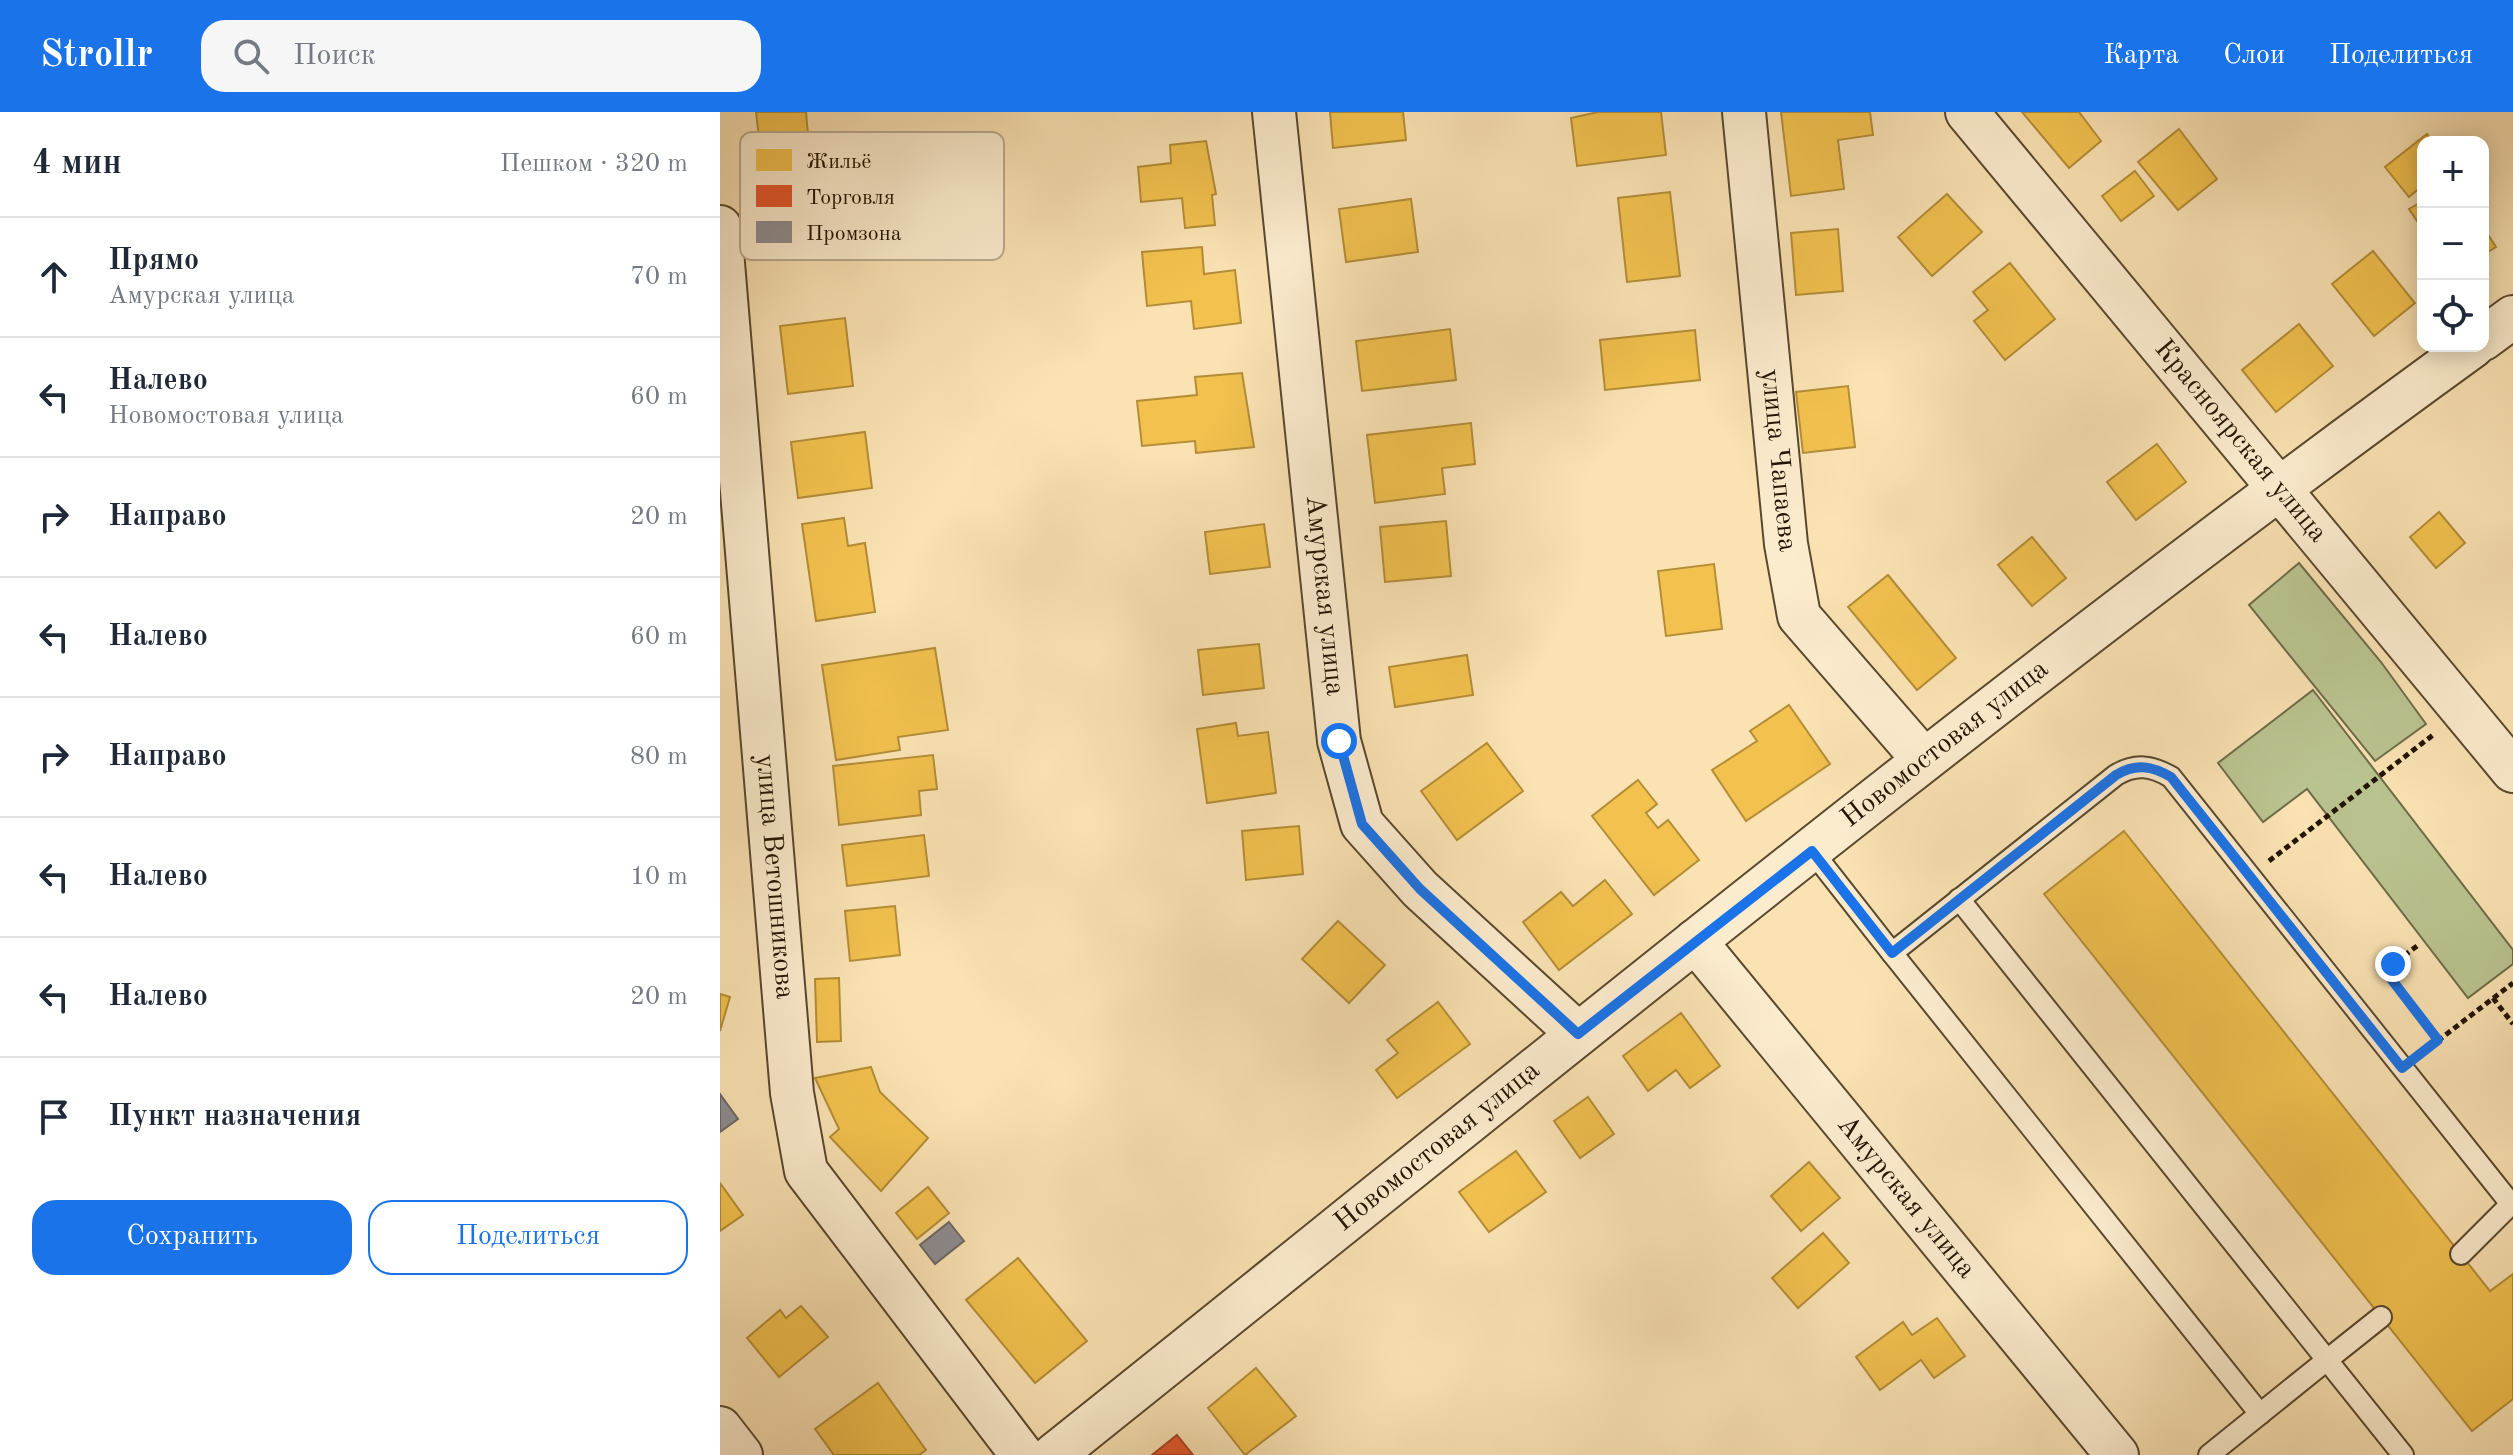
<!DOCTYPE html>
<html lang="ru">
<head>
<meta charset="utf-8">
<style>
	:root { --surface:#fff; --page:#f6f6f7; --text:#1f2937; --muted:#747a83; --line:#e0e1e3; --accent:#1a73e8 }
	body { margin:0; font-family:"Old Standard TT",serif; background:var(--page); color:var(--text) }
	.controls { position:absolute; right:24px; top:24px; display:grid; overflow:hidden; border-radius:16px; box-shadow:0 4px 20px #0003 }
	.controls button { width:72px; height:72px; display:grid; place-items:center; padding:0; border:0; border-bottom:2px solid var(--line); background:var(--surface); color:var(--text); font:40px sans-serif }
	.stop { position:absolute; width:24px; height:24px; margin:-18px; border:6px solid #1a73e8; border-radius:50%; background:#fff }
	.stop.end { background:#1a73e8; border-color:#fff; box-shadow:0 2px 8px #0008 }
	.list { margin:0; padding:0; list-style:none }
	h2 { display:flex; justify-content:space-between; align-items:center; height:104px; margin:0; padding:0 32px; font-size:34px }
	h2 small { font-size:26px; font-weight:400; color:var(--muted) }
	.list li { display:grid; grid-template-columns:52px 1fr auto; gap:24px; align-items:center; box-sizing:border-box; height:120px; padding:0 32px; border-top:2px solid var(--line) }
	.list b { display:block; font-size:30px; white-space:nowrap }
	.list p { margin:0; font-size:26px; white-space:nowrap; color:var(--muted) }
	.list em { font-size:26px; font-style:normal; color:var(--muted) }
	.actions { display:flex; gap:16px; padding:24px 32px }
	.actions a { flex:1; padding:18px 0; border:2px solid var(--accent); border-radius:24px; text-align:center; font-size:28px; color:var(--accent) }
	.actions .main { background:var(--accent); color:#fff }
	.icon { flex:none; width:44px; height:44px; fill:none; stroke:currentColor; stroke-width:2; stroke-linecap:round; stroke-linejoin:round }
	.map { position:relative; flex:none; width:1793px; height:1343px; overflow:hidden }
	header { display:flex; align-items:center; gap:48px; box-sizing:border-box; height:112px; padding:0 40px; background:var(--accent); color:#fff }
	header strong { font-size:38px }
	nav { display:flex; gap:44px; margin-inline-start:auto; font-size:28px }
	.search { width:560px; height:72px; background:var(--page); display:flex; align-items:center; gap:20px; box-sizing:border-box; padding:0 28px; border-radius:24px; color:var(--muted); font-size:30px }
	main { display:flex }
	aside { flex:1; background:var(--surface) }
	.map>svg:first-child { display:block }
	.green { fill:#bac490; stroke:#6e6c48; stroke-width:2 }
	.homes { fill:#f2c14e; stroke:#b48d37; stroke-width:2 }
	.shops { fill:#e4572e; stroke:#aa4320; stroke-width:2 }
	.industry { fill:#8d8d92; stroke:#6d6966; stroke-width:2 }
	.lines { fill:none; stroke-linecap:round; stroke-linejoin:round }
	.service-casing { stroke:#59482e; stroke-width:24 }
	.minor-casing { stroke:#59482e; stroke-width:46 }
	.path { stroke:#231401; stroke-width:5; stroke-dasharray:6 4; stroke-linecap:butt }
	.service { stroke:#fcecce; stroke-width:20 }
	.minor { stroke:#fcecce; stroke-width:42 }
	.route { stroke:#1a73e8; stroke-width:10 }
	.labels { text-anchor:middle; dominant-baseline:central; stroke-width:8; stroke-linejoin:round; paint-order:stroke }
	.street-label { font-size:28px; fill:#231401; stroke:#fcecce }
	.key { fill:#fcecce; stroke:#bbab90; stroke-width:2 }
	.key-label { font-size:22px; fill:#231401 }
</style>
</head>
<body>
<header>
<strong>Strollr</strong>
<div class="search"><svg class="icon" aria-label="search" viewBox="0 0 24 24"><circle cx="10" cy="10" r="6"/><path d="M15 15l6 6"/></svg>Поиск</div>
<nav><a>Карта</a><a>Слои</a><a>Поделиться</a></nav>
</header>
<main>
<aside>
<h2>4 мин<small>Пешком · 320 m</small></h2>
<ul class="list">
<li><svg class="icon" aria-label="ahead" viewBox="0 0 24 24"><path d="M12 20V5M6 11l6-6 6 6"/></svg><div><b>Прямо</b><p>Амурская улица</p></div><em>70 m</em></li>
<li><svg class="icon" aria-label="left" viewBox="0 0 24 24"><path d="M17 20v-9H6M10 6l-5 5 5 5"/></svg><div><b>Налево</b><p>Новомостовая улица</p></div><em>60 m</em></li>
<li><svg class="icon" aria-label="right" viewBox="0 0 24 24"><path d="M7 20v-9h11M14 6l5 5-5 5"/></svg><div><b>Направо</b></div><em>20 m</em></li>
<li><svg class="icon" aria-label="left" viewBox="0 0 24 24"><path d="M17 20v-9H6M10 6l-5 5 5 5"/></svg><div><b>Налево</b></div><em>60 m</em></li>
<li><svg class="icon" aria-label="right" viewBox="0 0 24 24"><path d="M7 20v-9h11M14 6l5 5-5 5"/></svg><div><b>Направо</b></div><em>80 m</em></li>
<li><svg class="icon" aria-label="left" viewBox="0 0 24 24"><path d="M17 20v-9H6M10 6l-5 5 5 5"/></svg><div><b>Налево</b></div><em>10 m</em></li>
<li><svg class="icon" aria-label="left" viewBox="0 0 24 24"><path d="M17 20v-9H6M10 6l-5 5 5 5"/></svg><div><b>Налево</b></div><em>20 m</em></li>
<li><svg class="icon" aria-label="arrive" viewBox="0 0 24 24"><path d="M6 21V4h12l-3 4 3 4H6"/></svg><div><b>Пункт назначения</b></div></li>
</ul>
<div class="actions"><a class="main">Сохранить</a><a>Поделиться</a></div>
</aside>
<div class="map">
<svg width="1793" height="1343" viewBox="0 0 1793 1343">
	<rect width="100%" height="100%" fill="#fae2b3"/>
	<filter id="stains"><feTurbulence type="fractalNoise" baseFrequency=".0025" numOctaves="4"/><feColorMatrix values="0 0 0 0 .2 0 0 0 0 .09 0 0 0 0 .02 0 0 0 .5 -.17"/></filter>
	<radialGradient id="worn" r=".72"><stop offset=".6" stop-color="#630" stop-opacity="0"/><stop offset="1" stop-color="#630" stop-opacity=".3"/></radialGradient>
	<g class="green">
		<polygon points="1579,451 1661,550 1706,612 1655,649 1529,493"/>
		<polygon points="1593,578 1793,838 1793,852 1748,886 1587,677 1543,710 1498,651"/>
	</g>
	<g class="homes">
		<polygon points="36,0 86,0 88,22 39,26"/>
		<polygon points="610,0 683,0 686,28 613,36"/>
		<polygon points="878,0 941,0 946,43 857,54 851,6"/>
		<polygon points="1061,0 1150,0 1153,23 1118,28 1124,77 1071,84"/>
		<polygon points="1302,0 1359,0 1381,29 1349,56"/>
		<polygon points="1459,17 1497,67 1458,98 1418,50"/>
		<polygon points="1707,22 1713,30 1703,30 1703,73 1689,85 1665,55"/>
		<polygon points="486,29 496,82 492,83 495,113 465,116 462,86 421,90 418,55 451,51 450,33"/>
		<polygon points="1415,59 1434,84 1401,109 1382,84"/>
		<polygon points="950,80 960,164 907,170 898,86"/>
		<polygon points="1227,82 1262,120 1212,164 1178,125"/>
		<polygon points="691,87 698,140 626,150 619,97"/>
		<polygon points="1703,89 1703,118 1689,97"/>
		<polygon points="1763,115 1776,135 1763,143"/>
		<polygon points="1118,117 1123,179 1076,183 1071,121"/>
		<polygon points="482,135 484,162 515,158 521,211 474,217 471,189 427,194 422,140"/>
		<polygon points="1653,139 1695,191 1654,224 1612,172"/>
		<polygon points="1290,151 1335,207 1285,248 1254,209 1268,198 1253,180"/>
		<polygon points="125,206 133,274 68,282 60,214"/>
		<polygon points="1579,212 1613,254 1556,300 1522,258"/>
		<polygon points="730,217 736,268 642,279 636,229"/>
		<polygon points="975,218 980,268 885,278 880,228"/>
		<polygon points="522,261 534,335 476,341 475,329 422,334 417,289 477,283 475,265"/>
		<polygon points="1128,274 1135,335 1083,341 1076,280"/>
		<polygon points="751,311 755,352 722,356 725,382 655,391 647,323"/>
		<polygon points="145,320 152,376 78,386 71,330"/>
		<polygon points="1437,332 1466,370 1416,408 1387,370"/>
		<polygon points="1719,400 1745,431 1716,456 1690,425"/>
		<polygon points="124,406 128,434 145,431 155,500 96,509 82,412"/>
		<polygon points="726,409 731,464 665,470 660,415"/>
		<polygon points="544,412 550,455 490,462 485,420"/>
		<polygon points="1312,425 1346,466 1312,494 1278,453"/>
		<polygon points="994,452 1002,517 946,524 938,459"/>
		<polygon points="1168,463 1236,546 1197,578 1128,495"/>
		<polygon points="539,532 544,576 483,583 478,538"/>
		<polygon points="215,536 228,618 178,625 180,638 116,648 102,553"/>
		<polygon points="747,543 753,583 675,595 669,555"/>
		<polygon points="1069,593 1110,652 1026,709 992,658 1037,629 1030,619"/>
		<polygon points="516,611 518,624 548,620 556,681 487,691 477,617"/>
		<polygon points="767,631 803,679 737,728 701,679"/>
		<polygon points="213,643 217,677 199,679 201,703 119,713 113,654"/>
		<polygon points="918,668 937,692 926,701 938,716 948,708 979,748 934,783 872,704"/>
		<polygon points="579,714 583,762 526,768 522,719"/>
		<polygon points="1404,719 1770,1179 1793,1162 1793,1287 1752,1319 1324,782"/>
		<polygon points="204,723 209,764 127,774 122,733"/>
		<polygon points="885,768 912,802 839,858 803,810 841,780 853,794"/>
		<polygon points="175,794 180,843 130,849 125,799"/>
		<polygon points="618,809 665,853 629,891 582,847"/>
		<polygon points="119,866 121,929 97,930 95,867"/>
		<polygon points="0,882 10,885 0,919"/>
		<polygon points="718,890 750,932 677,986 656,958 678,941 667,928"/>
		<polygon points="961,901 1000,954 970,976 956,958 928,979 903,944"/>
		<polygon points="151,955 160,980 208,1026 161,1079 110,1025 119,1017 95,966"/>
		<polygon points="868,985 894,1022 860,1046 834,1009"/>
		<polygon points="796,1039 826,1080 769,1120 739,1080"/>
		<polygon points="1089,1050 1120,1086 1081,1119 1051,1084"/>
		<polygon points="0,1071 23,1103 0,1119"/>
		<polygon points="208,1075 229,1101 197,1127 176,1101"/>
		<polygon points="1103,1121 1129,1151 1078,1196 1052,1166"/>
		<polygon points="298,1146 367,1229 315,1271 246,1188"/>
		<polygon points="81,1194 108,1225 59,1265 27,1226 60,1198 66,1206"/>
		<polygon points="1217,1206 1245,1244 1214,1266 1201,1248 1160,1278 1136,1245 1183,1210 1192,1223"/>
		<polygon points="536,1256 576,1304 525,1343 488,1296"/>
		<polygon points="158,1271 206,1338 199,1343 114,1343 95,1317"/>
	</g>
	<polygon class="shops" points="457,1323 473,1343 432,1343"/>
	<g class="industry">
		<polygon points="0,982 18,1007 0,1020"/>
		<polygon points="229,1110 244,1129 215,1152 200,1133"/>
	</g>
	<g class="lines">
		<defs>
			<g id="service">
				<path d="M1092,739l80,102 224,-178c20,-12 36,-9 55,2l340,427"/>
				<polyline points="1239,787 1607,1248 1489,1343"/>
				<polyline points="1172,841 1540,1302"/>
				<polyline points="1741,1142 1793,1090"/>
				<polyline points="1661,1205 1607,1248 1683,1343"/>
			</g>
			<g id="minor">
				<path id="s1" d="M554,0l65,629 23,83 58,65 158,145"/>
				<path id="s2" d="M1024,0l42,432 13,72 125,144"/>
				<path id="s3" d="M1247,0l546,659"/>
				<path id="s4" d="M0,115l72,866 14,78 216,284"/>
				<polyline points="1763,227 1793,205"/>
				<path id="s5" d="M975,829l422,514"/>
				<polyline points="0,1316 21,1343"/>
				<path id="s6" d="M334,1343c469,-375 933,-757 1419,-1109"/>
			</g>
		</defs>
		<use href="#service" class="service-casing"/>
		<use href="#minor" class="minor-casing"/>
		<g class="path">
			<polyline points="1549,749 1713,623"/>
			<polyline points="1697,834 1673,852 1669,863 1718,928"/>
			<polyline points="1773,886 1793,912"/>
			<polyline points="1702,941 1793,871"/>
		</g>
		<use href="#service" class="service"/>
		<use href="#minor" class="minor"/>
	</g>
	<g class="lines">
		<path class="route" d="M619,629l23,83 58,65 158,145 234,-183 80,102 224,-178c20,-12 36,-9 55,2l231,291 36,-28 -46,-60 -2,-11 3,-5"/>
	</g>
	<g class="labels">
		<g class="street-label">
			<text stroke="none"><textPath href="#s3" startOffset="428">Красноярская улица</textPath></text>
			<text stroke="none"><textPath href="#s2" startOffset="350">улица Чапаева</textPath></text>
			<text stroke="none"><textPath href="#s1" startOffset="486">Амурская улица</textPath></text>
			<text stroke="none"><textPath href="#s6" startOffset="1140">Новомостовая улица</textPath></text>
			<text stroke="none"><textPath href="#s4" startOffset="652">улица Ветошникова</textPath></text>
			<text stroke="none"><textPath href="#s6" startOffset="492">Новомостовая улица</textPath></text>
			<text stroke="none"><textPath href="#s5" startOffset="332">Амурская улица</textPath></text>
		</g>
	</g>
	<rect x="20" y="20" width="264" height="128" rx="12" class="key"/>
	<rect x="36" y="37" width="36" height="22" fill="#f2c14e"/>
	<rect x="36" y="73" width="36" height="22" fill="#e4572e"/>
	<rect x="36" y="109" width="36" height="22" fill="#8d8d92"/>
	<g class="key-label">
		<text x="86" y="56">Жильё</text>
		<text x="86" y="92">Торговля</text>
		<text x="86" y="128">Промзона</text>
	</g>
	<rect width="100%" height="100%" filter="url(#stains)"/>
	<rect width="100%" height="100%" fill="url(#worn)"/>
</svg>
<div class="controls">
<button>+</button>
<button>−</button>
<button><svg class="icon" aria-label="locate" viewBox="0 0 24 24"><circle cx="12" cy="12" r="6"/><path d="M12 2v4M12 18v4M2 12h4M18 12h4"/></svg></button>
</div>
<div class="stop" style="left:619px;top:629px"></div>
<div class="stop end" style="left:1673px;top:852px"></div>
</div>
</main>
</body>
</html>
